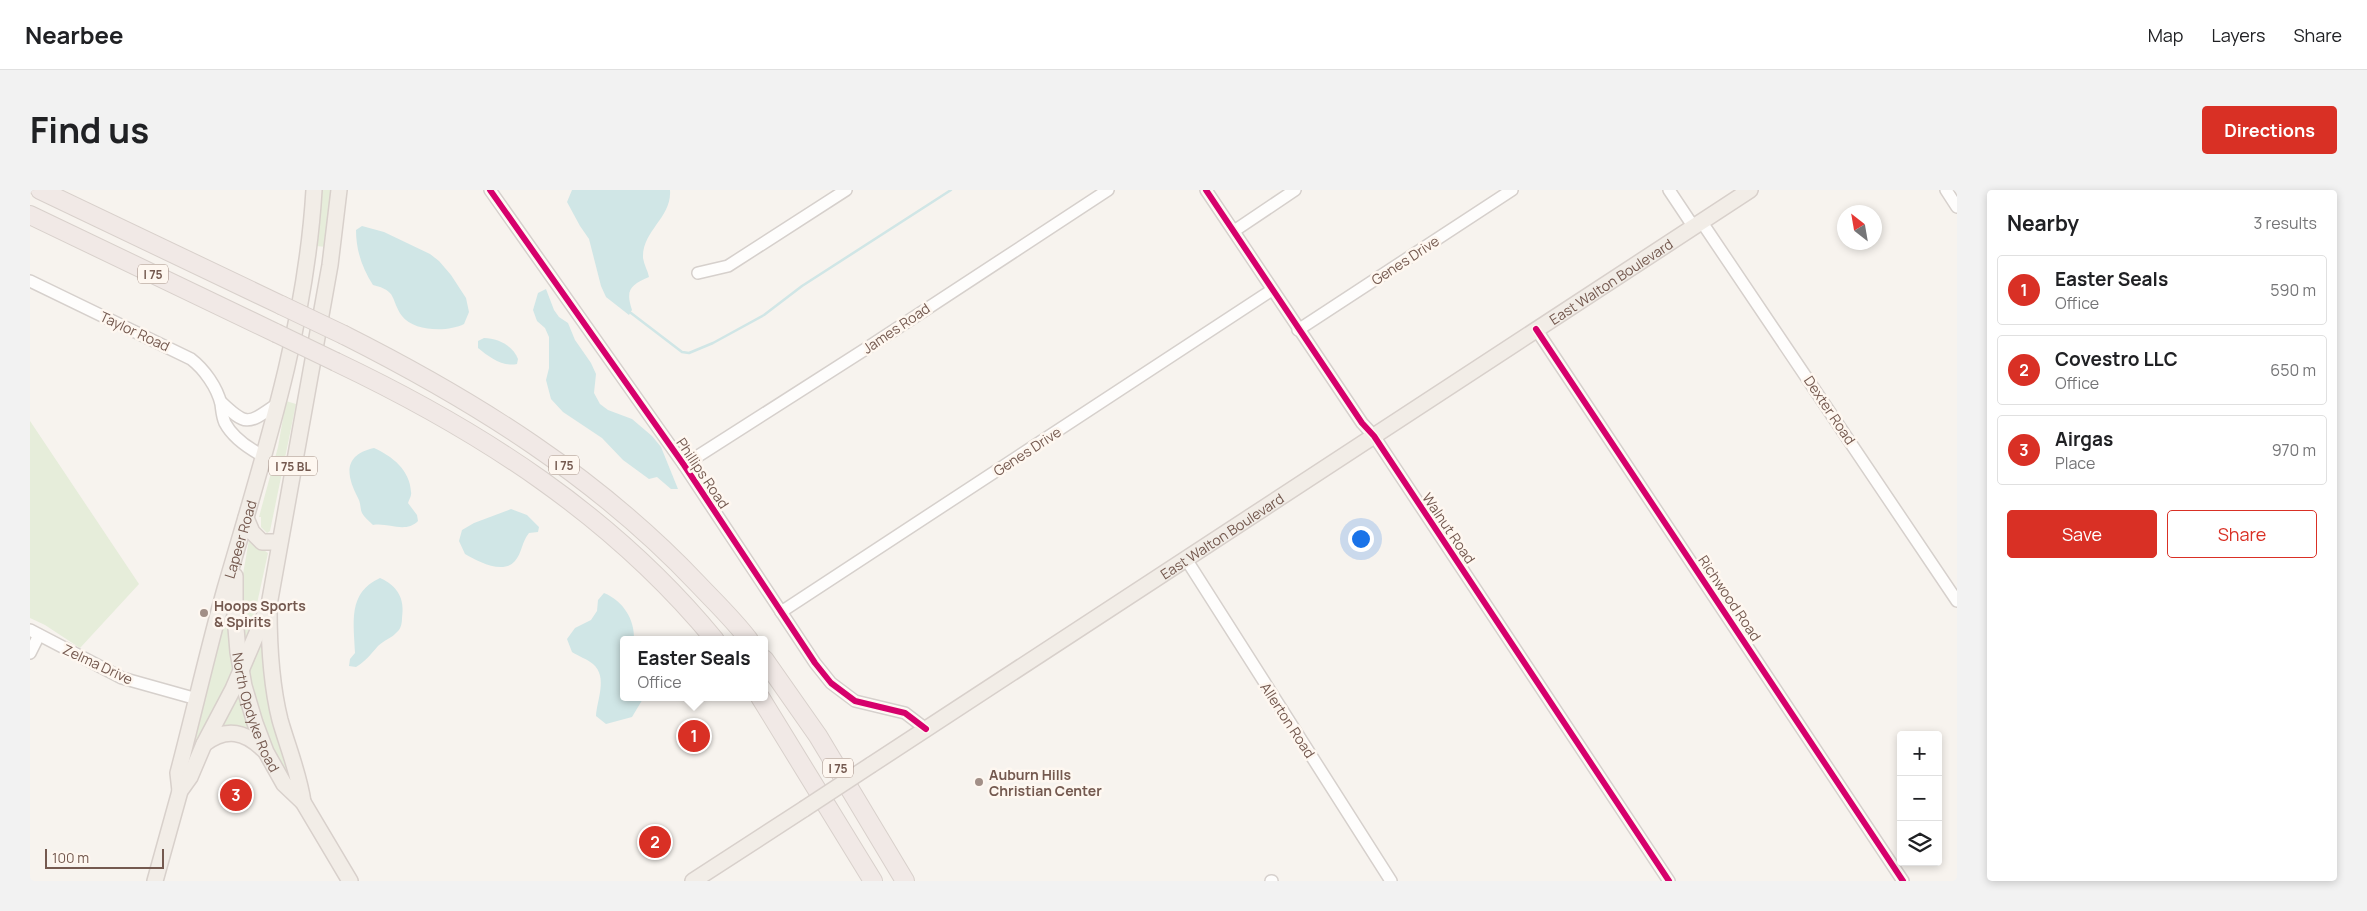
<!DOCTYPE html>
<html lang="en">
<head>
<meta charset="utf-8">
<style>
	:root { --surface:#fff; --page:#f2f2f2; --text:#202124; --muted:#757577; --line:#e0e0e0; --accent:#d93025 }
	body { margin:0; font-family:Manrope,sans-serif; background:var(--page); color:var(--text) }
	.controls { position:absolute; right:15px; bottom:15px; display:grid; overflow:hidden; border-radius:5px; box-shadow:0 2px 8px #0003 }
	.controls button { width:45px; height:45px; display:grid; place-items:center; padding:0; border:0; border-bottom:1px solid var(--line); background:var(--surface); color:var(--text); font:25px sans-serif }
	.compass { position:absolute; left:1807px; top:15px; width:45px; height:45px; border-radius:50%; background:var(--surface); box-shadow:0 2px 8px #0003; rotate:329deg }
	.scale { position:absolute; left:15px; bottom:12px; width:119px; box-sizing:border-box; padding-left:5px; border:2px solid #74594f; border-top:0; font-size:14px; line-height:18px; white-space:nowrap; color:#74594f; -webkit-text-stroke:4px #fef7f0; paint-order:stroke }
	.you { position:absolute; left:1330px; top:348px; width:18px; height:18px; margin:-12px; border:4px solid #fff; border-radius:50%; background:#1a73e8; box-shadow:0 0 0 8px #1a73e833 }
	.badge { display:grid; place-items:center; width:32px; height:32px; border-radius:50%; background:var(--accent); color:#fff; font-size:16px; font-weight:700 }
	.pin { position:absolute; translate:-50% -50%; border:2px solid #fff; box-shadow:0 1px 5px #0006 }
	.popup { position:absolute; left:590px; top:446px; width:148px; height:65px; box-sizing:border-box; display:grid; place-content:center; border-radius:5px; background:var(--surface); filter:drop-shadow(0 1px 4px #0005); font-size:16px; white-space:nowrap; color:var(--muted) }
	.popup b { font-size:19px; color:var(--text) }
	.popup::after { content:''; position:absolute; left:50%; top:100%; margin-left:-10px; border:10px solid transparent; border-top-color:var(--surface) }
	.list { margin:0; padding:0; list-style:none }
	h2 { display:flex; justify-content:space-between; align-items:center; height:65px; margin:0; padding:0 20px; font-size:21px }
	h2 small { font-size:16px; font-weight:400; color:var(--muted) }
	.list li { display:grid; grid-template-columns:32px 1fr auto; gap:15px; align-items:center; box-sizing:border-box; height:70px; margin:0 10px 10px; padding:0 10px; border:1px solid var(--line); border-radius:5px }
	.list b { display:block; font-size:19px; white-space:nowrap }
	.list p { margin:0; font-size:16px; white-space:nowrap; color:var(--muted) }
	.list em { font-size:16px; font-style:normal; color:var(--muted) }
	.actions { display:flex; gap:10px; padding:15px 20px }
	.actions a { flex:1; padding:11px 0; border:1px solid var(--accent); border-radius:5px; text-align:center; font-size:18px; color:var(--accent) }
	.actions .main { background:var(--accent); color:#fff }
	.icon { flex:none; width:28px; height:28px; fill:none; stroke:currentColor; stroke-width:2; stroke-linecap:round; stroke-linejoin:round }
	.map { position:relative; flex:none; width:1927px; height:691px; overflow:hidden; border-radius:5px }
	header { display:flex; align-items:center; gap:30px; box-sizing:border-box; height:70px; padding:0 25px; background:var(--surface); border-bottom:1px solid var(--line) }
	header strong { font-size:24px }
	nav { display:flex; gap:28px; margin-inline-start:auto; font-size:18px }
	.intro { display:flex; align-items:center; justify-content:space-between; box-sizing:border-box; height:120px; padding:0 30px }
	h1 { margin:0; font-size:35px }
	.button { padding:12px 22px; border-radius:5px; background:var(--accent); color:#fff; font-size:18px; font-weight:700 }
	main { display:flex; gap:30px; padding:0 30px }
	aside { flex:1; background:var(--surface); border-radius:5px; box-shadow:0 2px 8px #0003 }
	.map>svg:first-child { display:block }
	.green { fill:#e6edda }
	.water { fill:#d0e6e6 }
	.lines { fill:none; stroke-linecap:round; stroke-linejoin:round }
	.stream { stroke:#d0e6e6; stroke-width:2.5 }
	.minor-casing { stroke:#d6d0cc; stroke-width:14 }
	.major-casing { stroke:#d8d0cb; stroke-width:18 }
	.highway-casing { stroke:#d8d0cb; stroke-width:20 }
	.minor { stroke:#fefdfc; stroke-width:11 }
	.major { stroke:#f2ede7; stroke-width:15 }
	.highway { stroke:#f1e9e6; stroke-width:18 }
	.major-bridge-casing { stroke:#d8d0cb; stroke-width:18; stroke-linecap:butt }
	.highway-bridge-casing { stroke:#d8d0cb; stroke-width:20; stroke-linecap:butt }
	.major-bridge { stroke:#f2ede7; stroke-width:15 }
	.highway-bridge { stroke:#f1e9e6; stroke-width:18 }
	.cycleway-casing { stroke:#fef7f0; stroke-width:9 }
	.cycleway { stroke:#d6006c; stroke-width:6 }
	.poi-dot { fill:#a28f87; stroke:#fef7f0; stroke-width:2 }
	.labels { text-anchor:middle; dominant-baseline:central; stroke-width:5; stroke-linejoin:round; paint-order:stroke }
	.shield { fill:#fef7f0; stroke:#9d887f; stroke-width:1 }
	.shield-label { font-size:12px; font-weight:bold; fill:#74594f }
	.street-label { font-size:14px; fill:#74594f; stroke:#fef7f0 }
	.poi-label { font-size:14px; font-weight:bold; fill:#74594f; stroke:#fef7f0; text-anchor:start }
</style>
</head>
<body>
<header>
<strong>Nearbee</strong>
<nav><a>Map</a><a>Layers</a><a>Share</a></nav>
</header>
<div class="intro"><h1>Find us</h1><a class="button">Directions</a></div>
<main>
<div class="map">
<svg width="1927" height="691" viewBox="0 0 1927 691">
	<rect width="100%" height="100%" fill="#f7f3ee"/>
	<g class="green">
		<polygon points="290,0 302,0 296,57 286,56"/>
		<polygon points="256,211 266,214 240,341 237,343 231,337 231,327 229,327 248,257"/>
		<polygon points="0,231 109,394 50,458 15,435 0,428"/>
		<polygon points="219,350 238,363 223,432 215,459 210,401"/>
		<polygon points="193,428 199,429 205,483 161,574 155,571"/>
		<polygon points="229,448 234,449 262,584 255,586 241,559 216,484"/>
		<polygon points="208,498 224,545 187,541"/>
	</g>
	<g class="water">
		<path d="M542,0h98c2,28 -28,40 -27,68 1,7 5,13 6,19 -18,8 -24,12 -17,33l-3,5 -23,-18 -5,-11 -12,-47 -9,-13 -13,-24z"/>
		<path d="M332,36l22,6 46,22 9,7 12,14 15,23 3,14 -5,12c-15,8 -50,8 -62,-8 -12,-17 -4,-25 -29,-31 -11,-17 -17,-35 -17,-55z"/>
		<polygon points="516,99 524,120 529,127 538,133 545,150 561,173 566,184 564,203 570,214 578,220 602,229 622,246 631,257 648,299 641,299 627,287 619,289 593,270 572,248 533,222 521,209 516,190 519,178 519,147 515,138 507,131 503,120 508,103"/>
		<path d="M454,148c14,0 29,8 34,21l-1,5c-15,3 -28,-7 -39,-16v-7z"/>
		<path d="M344,258c18,8 36,22 37,44 1,3 -2,8 -3,11l9,12 1,6c-13,13 -30,1 -45,4 -4,-4 -9,-8 -11,-12 -2,-4 -1,-10 -4,-15 -12,-23 -15,-43 16,-50z"/>
		<path d="M481,319l16,6 12,12 -1,5 -9,1c-7,8 -7,20 -14,28 -12,14 -38,0 -50,-7l-6,-13 3,-11 12,-7z"/>
		<path d="M350,388c18,8 25,21 22,40 0,5 -1,11 -5,14 -5,6 -13,8 -19,14 -7,8 -12,15 -22,21l-7,-1 1,-7 5,-6c-1,-30 -8,-60 25,-75z"/>
		<path d="M574,403c19,8 31,26 30,47h-10v57h20l-12,20 -26,7 -10,-8c1,-16 12,-39 -3,-52 -6,-5 -15,-8 -21,-12l-5,-13 8,-11 16,-8 6,-9 1,-11z"/>
	</g>
	<g class="lines">
		<polyline class="stream" points="601,123 652,162 659,163 683,153 734,125 772,96 921,0"/>
		<defs>
			<g id="minor">
				<polyline points="460,0 654,275 785,473 801,493 825,511 875,523 896,539"/>
				<polyline points="1176,0 1332,233 1344,246 1639,691"/>
				<polyline points="1639,0 1663,36"/>
				<polyline points="1916,0 1927,17"/>
				<polyline points="1671,31 1927,411"/>
				<polyline points="1204,41 1265,0"/>
				<polyline points="668,83 698,76 816,0"/>
				<path d="M0,91l161,78c13,10 26,28 30,45 1,7 1,12 4,19 8,15 23,25 38,33"/>
				<polyline points="1506,139 1873,691"/>
				<polyline points="1268,140 1482,0"/>
				<path d="M191,212c26,25 27,22 56,2"/>
				<polyline points="654,275 834,160 1078,0"/>
				<polyline points="1156,369 1361,691"/>
				<polyline points="751,422 1242,100"/>
				<polyline points="0,440 92,488 167,509"/>
				<polyline points="0,463 9,445"/>
				<polyline points="1241,691 1242,691"/>
			</g>
			<g id="major">
				<polyline points="216,328 222,342 232,352 249,352"/>
				<path id="s1" d="M205,386v40l3,36 6,34 11,37 11,29 18,32 19,18 47,79"/>
				<path d="M239,419c0,37 2,75 11,111 8,28 19,54 23,82"/>
				<path d="M174,554c22,-17 41,-13 60,6"/>
				<path id="s2" d="M841,575l879,-575"/>
				<path id="s3" d="M150,601l-2,-18c16,-61 30,-123 47,-184 38,-131 81,-262 89,-399"/>
				<polyline points="125,691 150,601 160,587 174,554 203,499 239,415 300,75 309,0"/>
				<polyline points="663,691 774,619"/>
			</g>
			<g id="highway">
				<polyline points="10,0 251,115"/>
				<polyline points="0,25 246,143"/>
				<path d="M314,145c131,66 253,142 354,249 17,18 36,36 51,56"/>
				<path d="M306,172c145,69 276,153 379,278"/>
				<polyline points="734,469 788,546 875,691"/>
				<polyline points="730,507 843,691"/>
			</g>
		</defs>
		<use href="#minor" class="minor-casing"/>
		<use href="#major" class="major-casing"/>
		<use href="#highway" class="highway-casing"/>
		<use href="#minor" class="minor"/>
		<use href="#major" class="major"/>
		<use href="#highway" class="highway"/>
		<defs>
			<polyline id="major-bridge" points="774,619 841,575"/>
			<g id="highway-bridge">
				<polyline points="251,115 314,145"/>
				<polyline points="246,143 306,172"/>
			</g>
		</defs>
		<use href="#major-bridge" class="major-bridge-casing"/>
		<use href="#highway-bridge" class="highway-bridge-casing"/>
		<use href="#major-bridge" class="major-bridge"/>
		<use href="#highway-bridge" class="highway-bridge"/>
		<defs>
			<g id="cycleway">
				<polyline points="460,0 654,275 785,473 801,493 825,511 875,523 896,539"/>
				<polyline points="1176,0 1332,233 1344,246 1639,691"/>
				<polyline points="1506,139 1873,691"/>
			</g>
		</defs>
		<use href="#cycleway" class="cycleway-casing"/>
		<use href="#cycleway" class="cycleway"/>
	</g>
	<g class="poi-dot">
		<circle cx="174" cy="423" r="5"/>
		<circle cx="949" cy="592" r="5"/>
	</g>
	<g class="labels">
		<g class="shield">
			<rect x="108" y="74.5" width="30" height="19" rx="4"/>
			<rect x="519" y="265.5" width="30" height="19" rx="4"/>
			<rect x="239" y="266.5" width="48" height="19" rx="4"/>
			<rect x="793" y="568.5" width="30" height="19" rx="4"/>
		</g>
		<g class="shield-label">
			<text x="123" y="84">I 75</text>
			<text x="534" y="275">I 75</text>
			<text x="263" y="276">I 75 BL</text>
			<text x="808" y="578">I 75</text>
		</g>
		<g class="street-label">
			<text transform="translate(1375 70) rotate(-33)">Genes Drive</text>
			<text stroke="none"><textPath href="#s2" startOffset="884">East Walton Boulevard</textPath></text>
			<text transform="translate(866 138) rotate(-34)">James Road</text>
			<text transform="translate(105 141) rotate(25)">Taylor Road</text>
			<text transform="translate(1800 220) rotate(56)">Dexter Road</text>
			<text transform="translate(997 261) rotate(-33)">Genes Drive</text>
			<text transform="translate(673 283) rotate(56)">Phillips Road</text>
			<text transform="translate(1419 338) rotate(56)">Walnut Road</text>
			<text stroke="none"><textPath href="#s2" startOffset="419">East Walton Boulevard</textPath></text>
			<text stroke="none"><textPath href="#s3" startOffset="260">Lapeer Road</textPath></text>
			<text transform="translate(1700 408) rotate(56)">Richwood Road</text>
			<text transform="translate(68 474) rotate(25)">Zelma Drive</text>
			<text stroke="none"><textPath href="#s1" startOffset="139">North Opdyke Road</textPath></text>
			<text transform="translate(1258 530) rotate(57)">Allerton Road</text>
		</g>
		<g class="poi-label">
			<text x="184" y="415">Hoops Sports<tspan x="184" dy="16">&amp; Spirits</tspan></text>
			<text x="959" y="584">Auburn Hills<tspan x="959" dy="16">Christian Center</tspan></text>
		</g>
	</g>
</svg>
<div class="controls">
<button>+</button>
<button>−</button>
<button><svg class="icon" aria-label="layers" viewBox="0 0 24 24"><path d="M12 4l9 5-9 5-9-5zM3 14l9 5 9-5"/></svg></button>
</div>
<svg class="compass" viewBox="-18 -18 36 36"><path d="M0-13l5 13h-10z" fill="#e53935"/><path d="M0 13l5-13h-10z" fill="#757577"/></svg>
<div class="scale">100 m</div>
<div class="you"></div>
<div class="pin badge" style="left:664px;top:546px">1</div>
<div class="popup"><b>Easter Seals</b>Office</div>
<div class="pin badge" style="left:625px;top:652px">2</div>
<div class="pin badge" style="left:206px;top:605px">3</div>
</div>
<aside>
<h2>Nearby<small>3 results</small></h2>
<ul class="list">
<li><span class="badge">1</span><div><b>Easter Seals</b><p>Office</p></div><em>590 m</em></li>
<li><span class="badge">2</span><div><b>Covestro LLC</b><p>Office</p></div><em>650 m</em></li>
<li><span class="badge">3</span><div><b>Airgas</b><p>Place</p></div><em>970 m</em></li>
</ul>
<div class="actions"><a class="main">Save</a><a>Share</a></div>
</aside>
</main>
</body>
</html>
